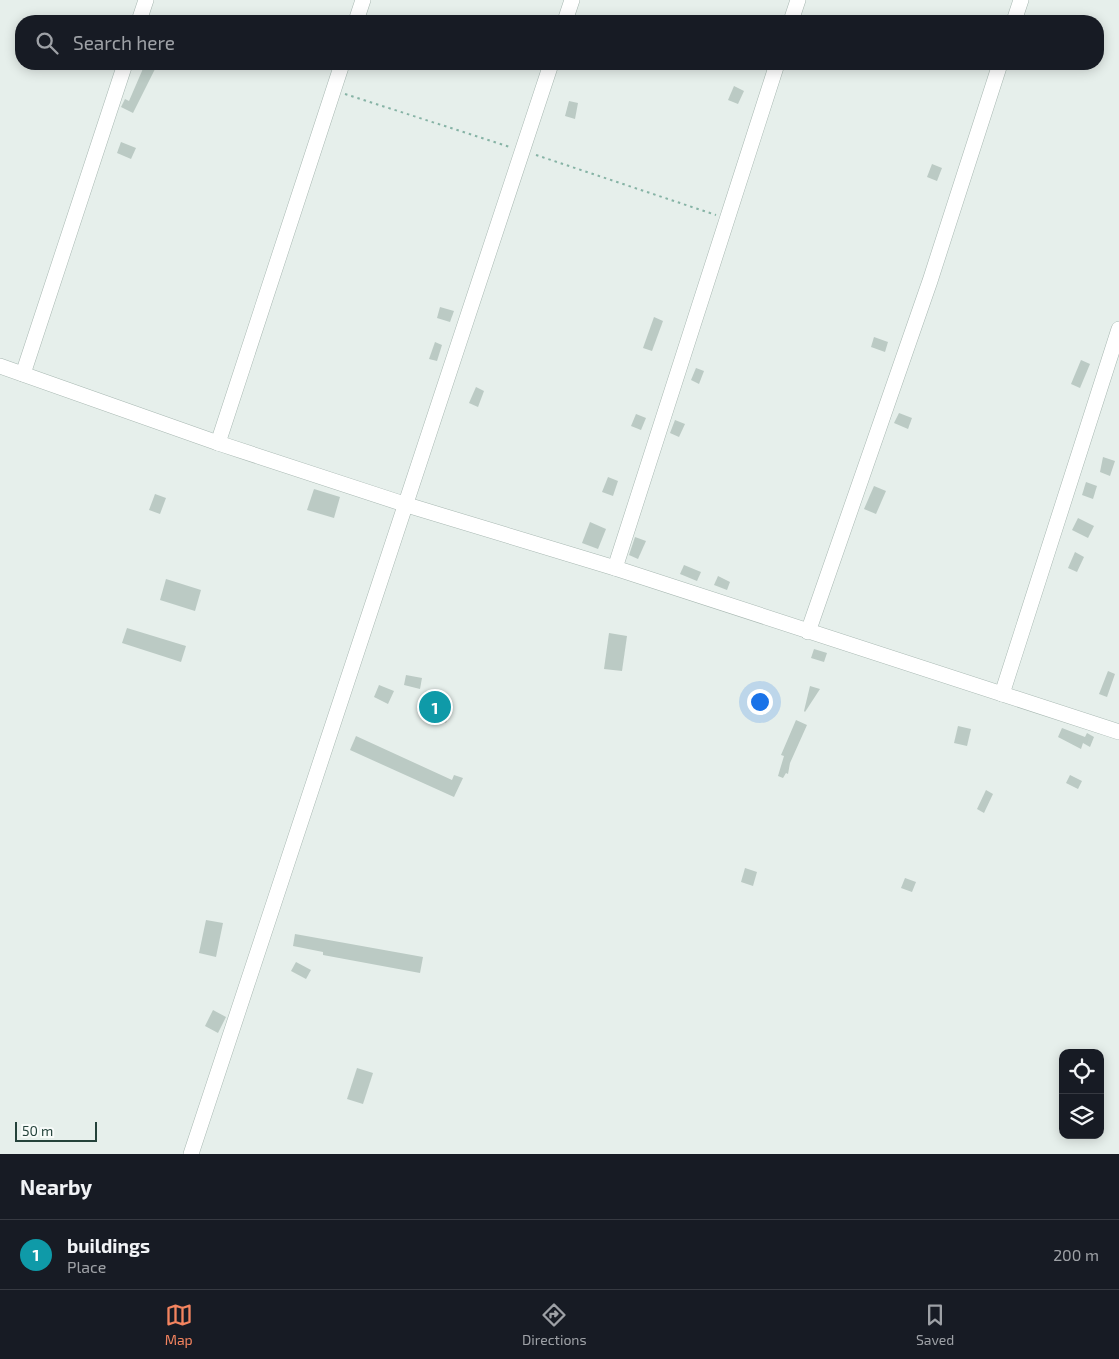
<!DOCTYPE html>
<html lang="en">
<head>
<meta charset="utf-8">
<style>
	:root { --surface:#171b24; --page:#20242c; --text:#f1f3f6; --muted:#9ea1a6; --line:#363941; --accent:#f4845f }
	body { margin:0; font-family:"Exo 2",sans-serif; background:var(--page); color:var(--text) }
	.controls { position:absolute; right:15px; bottom:15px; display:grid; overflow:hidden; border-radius:10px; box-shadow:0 2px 12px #0003 }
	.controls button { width:45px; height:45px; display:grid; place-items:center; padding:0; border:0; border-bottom:1px solid var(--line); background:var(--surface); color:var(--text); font:25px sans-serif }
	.scale { position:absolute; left:15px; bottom:12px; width:82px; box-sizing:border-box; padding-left:5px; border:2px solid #24423a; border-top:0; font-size:14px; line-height:18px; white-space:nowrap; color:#24423a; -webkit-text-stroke:4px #f7fbf9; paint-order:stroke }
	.you { position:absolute; left:759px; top:701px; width:18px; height:18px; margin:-12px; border:4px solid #fff; border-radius:50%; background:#1a73e8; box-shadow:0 0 0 8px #1a73e833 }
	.badge { display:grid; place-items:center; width:32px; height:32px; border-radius:50%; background:var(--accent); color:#fff; font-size:16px; font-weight:700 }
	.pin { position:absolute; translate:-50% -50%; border:2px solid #fff; box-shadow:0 1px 5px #0006 }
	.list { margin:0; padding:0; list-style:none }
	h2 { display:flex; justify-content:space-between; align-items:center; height:65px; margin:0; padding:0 20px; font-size:21px }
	h2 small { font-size:16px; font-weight:400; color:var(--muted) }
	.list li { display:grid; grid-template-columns:32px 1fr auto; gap:15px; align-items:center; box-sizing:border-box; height:70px; padding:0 20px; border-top:1px solid var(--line) }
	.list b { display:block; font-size:19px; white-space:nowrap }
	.list p { margin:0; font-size:16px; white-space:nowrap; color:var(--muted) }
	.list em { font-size:16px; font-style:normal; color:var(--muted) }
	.icon { flex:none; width:28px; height:28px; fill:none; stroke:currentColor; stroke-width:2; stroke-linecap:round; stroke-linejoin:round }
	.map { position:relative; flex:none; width:1119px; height:1154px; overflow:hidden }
	.search { position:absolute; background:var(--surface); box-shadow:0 2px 12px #0003; left:15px; right:15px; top:15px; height:55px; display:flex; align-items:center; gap:12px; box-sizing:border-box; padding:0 18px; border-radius:20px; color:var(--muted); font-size:19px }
	.sheet { height:135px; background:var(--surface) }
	nav { display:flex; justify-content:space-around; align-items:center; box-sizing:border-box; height:70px; border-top:1px solid var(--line); background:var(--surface); font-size:14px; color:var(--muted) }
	nav a { display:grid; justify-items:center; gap:2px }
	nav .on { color:var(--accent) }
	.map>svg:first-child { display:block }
	.building { fill:#bbcac4 }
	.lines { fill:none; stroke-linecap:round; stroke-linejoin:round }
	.minor-casing { stroke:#a8b8b2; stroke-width:16 }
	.path { stroke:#86b3a5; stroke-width:2; stroke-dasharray:2.5 4; stroke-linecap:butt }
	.minor { stroke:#fff; stroke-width:15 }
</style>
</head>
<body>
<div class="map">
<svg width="1119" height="1154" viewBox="0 0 1119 1154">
	<rect width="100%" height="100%" fill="#e6efeb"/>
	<g class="building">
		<polygon points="145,64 155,69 133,113 121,107 125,99 129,101"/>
		<polygon points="734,86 744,91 738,104 728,100"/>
		<polygon points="569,101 578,103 575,119 565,116"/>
		<polygon points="121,142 136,148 131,159 117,153"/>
		<polygon points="932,164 942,168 937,181 927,177"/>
		<polygon points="440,307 454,311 450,322 437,318"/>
		<polygon points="654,317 663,321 652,351 643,348"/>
		<polygon points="874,337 888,342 885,352 871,347"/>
		<polygon points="435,342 442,345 437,361 429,359"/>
		<polygon points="1081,360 1090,364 1080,388 1071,384"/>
		<polygon points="696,368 704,371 699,384 691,380"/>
		<polygon points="476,387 484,391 478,407 469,403"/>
		<polygon points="899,413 912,418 908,429 894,423"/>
		<polygon points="636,414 646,418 641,430 631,426"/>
		<polygon points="675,420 685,424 679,437 670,433"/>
		<polygon points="1103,457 1115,461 1110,476 1100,472"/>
		<polygon points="608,477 618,481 613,496 602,492"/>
		<polygon points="1086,482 1097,486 1093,499 1082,495"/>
		<polygon points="874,486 886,491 876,514 864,509"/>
		<polygon points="314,489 340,497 334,518 307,510"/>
		<polygon points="155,494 166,498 160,514 149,510"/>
		<polygon points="1078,518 1094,526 1088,538 1072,530"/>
		<polygon points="590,522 606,529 598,549 582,543"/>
		<polygon points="635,537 646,541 638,559 629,555"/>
		<polygon points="1075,552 1084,557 1077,572 1068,568"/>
		<polygon points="684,565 701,572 697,581 680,574"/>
		<polygon points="718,576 730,582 727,590 714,585"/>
		<polygon points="166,579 201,590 195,611 160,600"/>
		<polygon points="127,628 186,646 181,662 122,643"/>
		<polygon points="609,633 627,636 622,671 604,669"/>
		<polygon points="814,649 827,653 824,662 811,658"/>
		<polygon points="1108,671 1115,674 1107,697 1099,694"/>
		<polygon points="406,675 422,678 420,689 404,685"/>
		<polygon points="379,685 394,691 388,704 374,697"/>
		<polygon points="810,686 820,689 805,712 804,711"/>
		<polygon points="426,691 453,705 446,723 417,709"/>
		<polygon points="796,720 807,725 790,763 788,774 786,773 783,778 778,776 784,756 781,755"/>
		<polygon points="958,726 971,729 967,746 954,743"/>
		<polygon points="1062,728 1085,737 1087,733 1094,737 1090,747 1083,743 1081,749 1058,737"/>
		<polygon points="356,736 452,780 454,775 463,778 454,797 350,750"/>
		<polygon points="1070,775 1082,781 1078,789 1066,783"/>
		<polygon points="986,790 993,794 984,813 977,809"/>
		<polygon points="745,868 757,872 753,886 741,882"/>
		<polygon points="905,878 916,882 912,892 901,888"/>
		<polygon points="206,920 223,923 216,957 199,953"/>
		<polygon points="295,934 423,957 420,973 323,955 323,952 293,946"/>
		<polygon points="296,962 311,970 306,979 291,971"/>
		<polygon points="213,1010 226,1017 218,1033 205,1026"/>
		<polygon points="357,1068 373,1073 363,1104 347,1099"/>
	</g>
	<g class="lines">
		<defs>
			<g id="minor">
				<polyline points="139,21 146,0"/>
				<polyline points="356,21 363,0"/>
				<polyline points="565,21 572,0"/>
				<polyline points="791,21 798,0"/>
				<polyline points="1014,21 1021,0"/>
				<polyline points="0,366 218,443 407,505 615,568 1119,732"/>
				<polyline points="23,374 125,64"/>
				<polyline points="218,443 342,64"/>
				<polyline points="615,568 777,64"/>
				<polyline points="808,632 930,281 1000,64"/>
				<polyline points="1002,694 1119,329"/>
				<polyline points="191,1154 551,64"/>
			</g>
		</defs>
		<use href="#minor" class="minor-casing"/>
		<g class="path">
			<polyline points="345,94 510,147"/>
			<polyline points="536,155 716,215"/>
		</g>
		<use href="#minor" class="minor"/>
	</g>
</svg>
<div class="controls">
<button><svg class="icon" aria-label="locate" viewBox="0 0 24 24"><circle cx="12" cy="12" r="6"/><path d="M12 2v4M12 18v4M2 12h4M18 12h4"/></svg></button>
<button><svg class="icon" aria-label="layers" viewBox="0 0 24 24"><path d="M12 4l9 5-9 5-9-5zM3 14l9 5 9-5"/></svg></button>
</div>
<div class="scale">50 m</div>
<div class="you"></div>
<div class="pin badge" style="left:435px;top:707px;background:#0f9aa8">1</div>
<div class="search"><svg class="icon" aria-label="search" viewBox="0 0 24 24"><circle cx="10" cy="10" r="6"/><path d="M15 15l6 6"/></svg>Search here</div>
</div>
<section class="sheet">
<h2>Nearby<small></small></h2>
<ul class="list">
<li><span class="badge" style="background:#0f9aa8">1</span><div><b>buildings</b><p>Place</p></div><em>200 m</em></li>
</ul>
</section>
<nav>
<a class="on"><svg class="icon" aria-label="map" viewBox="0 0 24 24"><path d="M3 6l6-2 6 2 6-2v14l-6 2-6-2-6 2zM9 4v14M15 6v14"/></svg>Map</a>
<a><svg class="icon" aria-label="directions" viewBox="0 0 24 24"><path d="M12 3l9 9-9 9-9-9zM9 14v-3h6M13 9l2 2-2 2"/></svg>Directions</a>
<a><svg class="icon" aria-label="saved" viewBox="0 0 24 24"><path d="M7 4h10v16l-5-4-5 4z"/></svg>Saved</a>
</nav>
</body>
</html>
